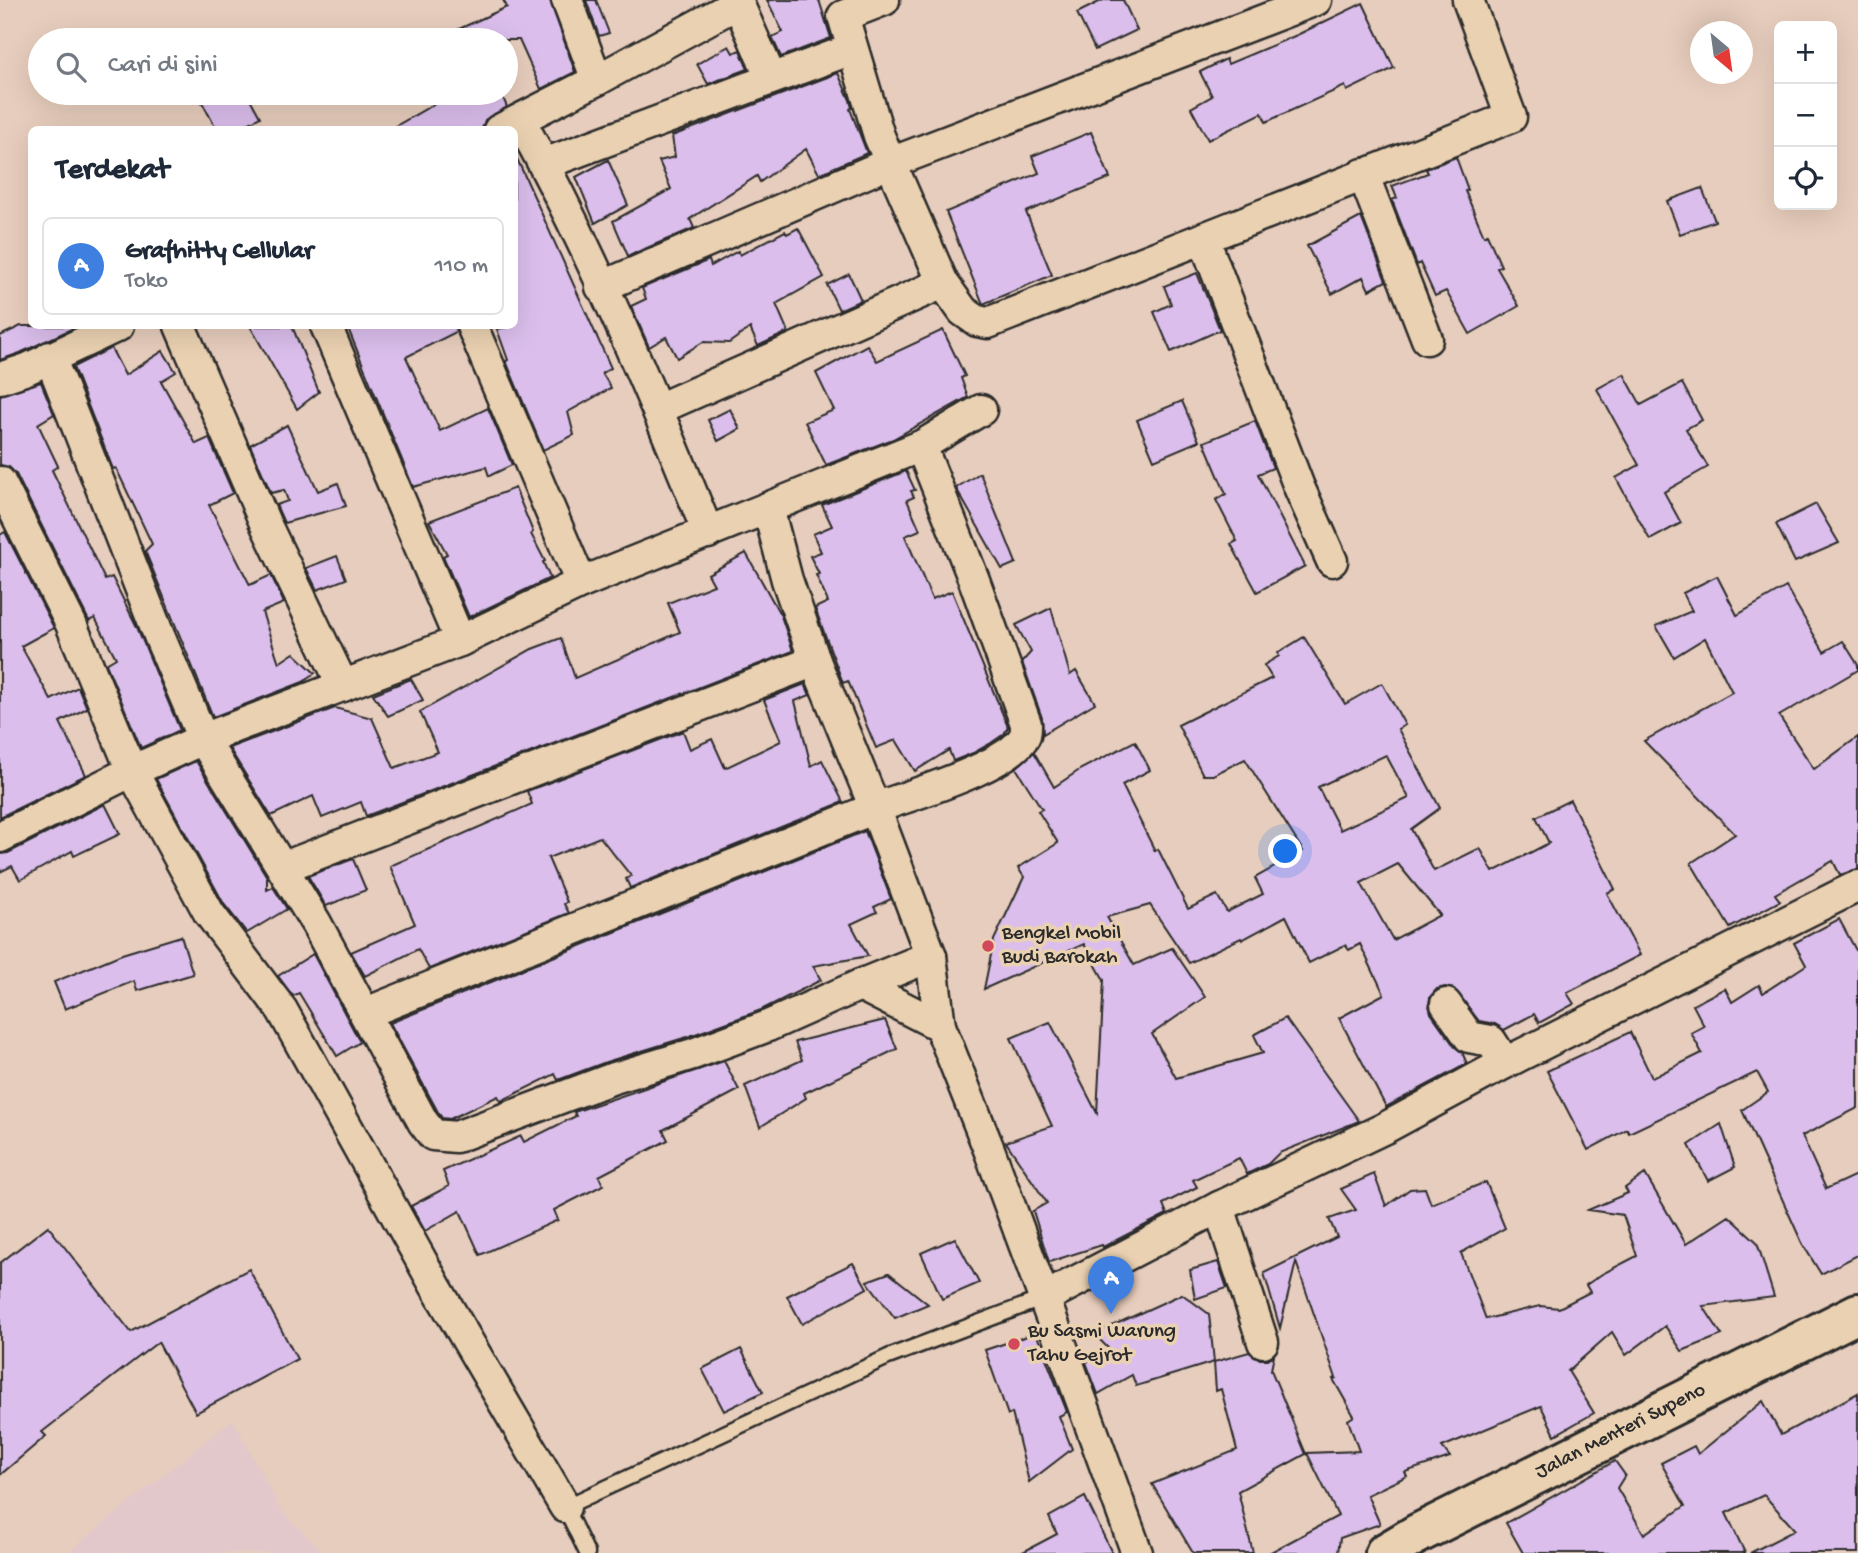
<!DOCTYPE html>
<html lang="id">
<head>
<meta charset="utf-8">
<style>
	:root { --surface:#fff; --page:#f2f2f3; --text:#1f2937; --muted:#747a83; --line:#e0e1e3; --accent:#111827 }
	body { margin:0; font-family:"Gochi Hand",sans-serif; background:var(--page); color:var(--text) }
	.controls { position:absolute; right:21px; top:21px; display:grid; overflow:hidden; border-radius:10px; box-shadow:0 7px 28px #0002 }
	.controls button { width:63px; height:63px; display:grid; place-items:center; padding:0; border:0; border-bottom:2px solid var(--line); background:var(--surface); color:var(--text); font:35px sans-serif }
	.compass { position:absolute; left:1690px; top:21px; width:63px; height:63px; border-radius:50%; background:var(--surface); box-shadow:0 7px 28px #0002; rotate:151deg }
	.you { position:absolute; left:1286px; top:852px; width:24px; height:24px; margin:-18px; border:5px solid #fff; border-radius:50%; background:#1a73e8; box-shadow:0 0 0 10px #1a73e833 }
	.badge { display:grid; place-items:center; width:46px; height:46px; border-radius:50%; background:var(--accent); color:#fff; font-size:23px; font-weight:700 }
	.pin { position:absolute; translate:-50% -58px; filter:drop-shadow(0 2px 4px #0008) }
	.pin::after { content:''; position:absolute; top:37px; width:24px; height:21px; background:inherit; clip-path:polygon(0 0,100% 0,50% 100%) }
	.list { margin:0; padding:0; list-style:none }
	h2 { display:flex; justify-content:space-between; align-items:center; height:91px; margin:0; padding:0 28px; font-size:30px }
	h2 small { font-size:23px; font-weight:400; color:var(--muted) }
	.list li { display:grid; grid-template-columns:46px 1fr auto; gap:21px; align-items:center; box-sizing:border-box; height:98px; margin:0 14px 14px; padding:0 14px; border:2px solid var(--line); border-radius:10px }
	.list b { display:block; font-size:26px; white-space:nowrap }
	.list p { margin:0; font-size:23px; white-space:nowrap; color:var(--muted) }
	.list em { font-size:23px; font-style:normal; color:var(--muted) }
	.icon { flex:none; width:38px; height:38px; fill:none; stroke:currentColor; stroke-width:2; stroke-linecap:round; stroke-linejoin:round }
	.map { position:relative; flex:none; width:1858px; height:1553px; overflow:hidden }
	.search { position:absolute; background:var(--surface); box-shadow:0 7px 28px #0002; left:28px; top:28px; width:490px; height:77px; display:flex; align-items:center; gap:18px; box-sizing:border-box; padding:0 24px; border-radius:38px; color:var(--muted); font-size:26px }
	.panel { position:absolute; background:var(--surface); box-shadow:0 7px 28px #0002; left:28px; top:126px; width:490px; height:203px; border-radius:10px }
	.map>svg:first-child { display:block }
	.built { fill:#e3c8cb }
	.building { fill:#dbbeec; stroke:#2b2b2b; stroke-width:2; fill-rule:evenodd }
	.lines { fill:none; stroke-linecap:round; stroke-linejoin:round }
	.service-casing { stroke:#2b2b2b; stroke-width:19 }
	.minor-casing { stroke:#2b2b2b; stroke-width:35 }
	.secondary-casing { stroke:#2b2b2b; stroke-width:44 }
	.service { stroke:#ead1b1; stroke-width:14 }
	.minor { stroke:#ead1b1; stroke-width:30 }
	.secondary { stroke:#ead1b1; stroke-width:38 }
	.poi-dot { fill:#d1495b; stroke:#ead1b1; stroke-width:2.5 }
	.labels { text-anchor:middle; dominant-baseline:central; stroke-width:7; stroke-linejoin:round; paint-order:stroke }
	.poi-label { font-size:21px; fill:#2b2b2b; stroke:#ead1b1; text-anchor:start }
	.street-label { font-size:21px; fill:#2b2b2b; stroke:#ead1b1 }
</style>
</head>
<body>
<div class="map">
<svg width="1858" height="1553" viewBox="0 0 1858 1553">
	<rect width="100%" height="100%" fill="#e7cdbd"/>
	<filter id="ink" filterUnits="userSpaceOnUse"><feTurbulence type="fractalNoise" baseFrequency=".0143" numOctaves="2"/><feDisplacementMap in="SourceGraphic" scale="14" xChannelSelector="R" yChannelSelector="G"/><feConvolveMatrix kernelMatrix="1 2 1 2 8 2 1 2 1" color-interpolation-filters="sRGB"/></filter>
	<g filter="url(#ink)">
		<polygon class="built" points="233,1419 281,1510 325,1553 67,1553"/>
		<g class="building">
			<polygon points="503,0 550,0 575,72 541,89 519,40 435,40 507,7"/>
			<polygon points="586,0 596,0 609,33 599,36"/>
			<polygon points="767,0 819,0 831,38 781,57 772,37 783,32"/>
			<polygon points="1103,0 1123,0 1137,30 1095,50 1077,13"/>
			<polygon points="1363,3 1394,68 1347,91 1345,86 1266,122 1262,113 1208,140 1191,108 1212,96 1200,72 1226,59 1228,64 1297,35"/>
			<polygon points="729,46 733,53 740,50 748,69 708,84 697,64"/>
			<polygon points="838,73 850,100 852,108 850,109 867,153 819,174 806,149 760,182 757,176 690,219 694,228 628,256 613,221 671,189 659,161 675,157 672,136"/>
			<polygon points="197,93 247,93 260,117 237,130 217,130"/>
			<polygon points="461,93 501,93 507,107 485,120 482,130 389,130 436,103"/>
			<polygon points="1091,132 1110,178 1026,212 1052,275 983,304 946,212 1039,173 1032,156"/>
			<polygon points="514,152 611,368 602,373 611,388 568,412 574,435 543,450 506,361 508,360 497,329 514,326"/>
			<polygon points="1456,157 1468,190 1465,191 1484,236 1487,234 1501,266 1497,268 1519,306 1470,334 1446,291 1435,296 1420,263 1417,265 1392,200 1397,198 1392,186 1428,173 1426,169"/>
			<polygon points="608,160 628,205 595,223 576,177"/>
			<polygon points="1702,188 1715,221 1680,234 1667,201"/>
			<polygon points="1361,217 1386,281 1369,290 1363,277 1332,294 1307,246"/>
			<polygon points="798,228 824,277 776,304 788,332 758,346 750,328 729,343 703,342 677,358 666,337 649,347 631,306 646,299 642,288 709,260 711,266 738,251 740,255 785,231 787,234"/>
			<polygon points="1197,273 1220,330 1171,352 1154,312 1171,304 1164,286"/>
			<polygon points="849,274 861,300 839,310 827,285"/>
			<polygon points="21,326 78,326 20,353 0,360 0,336"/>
			<polygon points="250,326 292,326 319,392 297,409"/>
			<polygon points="347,326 455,326 456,332 406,357 440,431 488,408 512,465 489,476 486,467 413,487"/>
			<polygon points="943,330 965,376 961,378 968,397 893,439 826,465 805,422 834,410 816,373 867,345 877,361"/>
			<polygon points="111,348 125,375 163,351 176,372 161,381 196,444 209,438 233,493 209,505 250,585 271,575 284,603 262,612 279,663 294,653 315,673 303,682 213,717 145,551 152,544 116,468 113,469 73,367"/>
			<polygon points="1624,374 1641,405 1682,383 1702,420 1686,429 1708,467 1664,492 1681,523 1650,540 1616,478 1639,465 1597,389"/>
			<polygon points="41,382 54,414 38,424 58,466 52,470 105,580 112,577 137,627 180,730 141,748 106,664 116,658 95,618 89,621 16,474 9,467 0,465 0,395"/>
			<polygon points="1182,401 1199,441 1154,460 1137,420"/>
			<polygon points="730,409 740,429 718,441 708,420"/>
			<polygon points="1255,421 1273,468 1258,474 1305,566 1257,592 1231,544 1237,541 1216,500 1226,494 1204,442"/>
			<polygon points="287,425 318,491 338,483 346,506 284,523 276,505 288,501 284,490 271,493 250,445"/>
			<polygon points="906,471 915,490 911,491 914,497 907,500 920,530 905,536 932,599 952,591 1008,727 1004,734 991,743 973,753 953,761 949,750 915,771 896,740 876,748 848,681 843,683 815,608 828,602 816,575 819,574 810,556 821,552 813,534 832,526 822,505"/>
			<polygon points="980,473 1016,563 1002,569 956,488"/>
			<polygon points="515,488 533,532 531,534 545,561 543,562 550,578 469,617 443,556 447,554 429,521"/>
			<polygon points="1816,504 1839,543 1795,562 1776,524"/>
			<polygon points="5,532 54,628 21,646 51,700 78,687 87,708 60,722 86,775 0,817 0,535"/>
			<polygon points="746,553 781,616 793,651 366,816 361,802 322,818 313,796 271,816 229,748 335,708 372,718 394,768 438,752 420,712 532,649 561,638 575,678 680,632 668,603 714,585 708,574"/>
			<polygon points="337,556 346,579 317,590 306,568"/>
			<polygon points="1717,576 1737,615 1786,587 1824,652 1843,641 1858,665 1858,670 1779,716 1814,769 1858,737 1858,869 1840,875 1833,861 1775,894 1780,901 1730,928 1691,863 1735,834 1644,741 1732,692 1705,638 1674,657 1656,626 1692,611 1683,593"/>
			<polygon points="1051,608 1070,675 1076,671 1095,703 1043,734 1042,718 1022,662 1031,652 1016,625"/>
			<path d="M1304,637l41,67 37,-21 23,42 -7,4 42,79 -29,21 23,42 46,-23 13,24 56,-29 -13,-26 34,-17 45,89 -8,4 33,62 -73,38 7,11 -35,19 -5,-9 -30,16 -9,-6 -16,-3 -25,-32 -9,-2 -8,2 -7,8 -1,8 2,8 24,34 7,5 5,12 -81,43 -47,-89 45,-24 -24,-50 -11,6 -4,-5 -36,18 -23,-47 -44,24 -1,-2 -52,25 -39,-58 -43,12 27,48 38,-17 33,49 -53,37 24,44 87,-25 -9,-18 31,-17 74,103 -80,32 -11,11 -21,10 -8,-16 -46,22 4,7 -34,17 4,10 -64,33 -1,-2 -53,17 -16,-51 14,-8 -41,-61 46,-16 -41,-88 39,-16 47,91 7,-133 -20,-36 -100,45 10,-49 30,-63 -6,-9 40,-25 -20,-32 4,-2 -26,-41 18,-16 20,35 27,-18 54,-28 15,29 -28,15 33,66 3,-2 30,60 29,-14 10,17 36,-18 -8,-16 48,-27 -58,-92 -32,16h-10l-25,-50 94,-47 -8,-13 15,-9 -1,-3zM1386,755l23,43 -69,32 -22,-43zM1398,864l42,51 -47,25 -32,-57z"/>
			<polygon points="411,679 423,700 388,716 373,694"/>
			<polygon points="805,684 810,695 795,701 811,766 822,760 843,802 630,888 626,879 631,876 600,837 548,858 567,902 564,904 569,913 429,969 418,949 365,976 351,952 415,924 390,866 532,804 527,791 683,731 690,749 712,739 725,768 781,741 764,700"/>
			<polygon points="196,761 267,877 267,890 273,887 287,909 247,933 224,904 156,779"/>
			<polygon points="105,804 120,834 74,856 72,851 20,880 12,866 0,872 0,854 8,853"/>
			<polygon points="865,831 891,899 874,907 877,912 851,924 868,956 813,966 821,980 761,1010 687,1037 606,1062 558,1080 555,1074 501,1101 498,1096 450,1119 442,1118 438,1112 390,1023"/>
			<polygon points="353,859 366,890 326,906 308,876"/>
			<polygon points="1839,919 1858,954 1858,1108 1802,1136 1826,1189 1858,1174 1858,1255 1821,1274 1802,1243 1742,1110 1768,1092 1757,1072 1629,1133 1627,1129 1588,1150 1547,1071 1630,1032 1652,1078 1702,1053 1691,1033 1704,1026 1693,1005 1725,988 1732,1002 1759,985 1763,993 1806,965 1794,943"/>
			<polygon points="181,936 193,974 137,991 134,981 65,1009 54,982 122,954"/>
			<polygon points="313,954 360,1042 337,1056 299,993 293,996 278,976"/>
			<polygon points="885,1020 897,1049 804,1093 806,1098 760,1127 745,1086 802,1060 795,1042"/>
			<polygon points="724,1061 739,1090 663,1130 668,1140 599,1176 603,1185 554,1210 558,1220 480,1255 460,1211 425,1231 411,1206 449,1186 443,1171 521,1136 524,1142 576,1116 574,1112"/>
			<polygon points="1721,1124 1735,1167 1708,1181 1689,1145"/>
			<polygon points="1374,1174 1386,1206 1410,1189 1425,1188 1431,1204 1486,1182 1505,1228 1461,1253 1486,1319 1540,1306 1559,1308 1590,1292 1586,1285 1602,1274 1637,1256 1623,1215 1588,1210 1628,1193 1625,1188 1645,1174 1686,1244 1729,1216 1757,1242 1774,1297 1703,1306 1722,1335 1682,1351 1665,1326 1626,1355 1612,1332 1568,1371 1594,1413 1555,1435 1541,1406 1442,1447 1450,1457 1405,1472 1407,1476 1367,1495 1380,1524 1340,1538 1338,1553 1269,1553 1338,1516 1307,1453 1359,1451 1348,1420 1354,1416 1333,1379 1336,1378 1296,1262 1280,1328 1264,1273 1337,1237 1329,1219 1356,1210 1341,1189"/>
			<polygon points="48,1226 131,1332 249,1269 297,1359 196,1413 158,1342 42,1432 46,1436 0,1475 0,1263"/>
			<polygon points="955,1238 979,1283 942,1299 921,1253"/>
			<polygon points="1218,1262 1227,1288 1195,1299 1190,1270"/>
			<polygon points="853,1263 867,1288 802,1324 787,1296"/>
			<polygon points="889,1273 928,1304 895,1318 867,1281"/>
			<polygon points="1182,1294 1209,1314 1214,1362 1136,1386 1132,1375 1098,1394 1086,1362 1110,1350 1094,1334"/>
			<polygon points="1036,1333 1067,1412 1059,1416 1072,1449 1029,1482 1012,1413 1008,1415 985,1350"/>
			<polygon points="741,1349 763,1392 724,1411 702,1369"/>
			<polygon points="1249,1352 1260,1359 1268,1359 1274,1355 1271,1370 1306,1454 1238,1491 1253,1553 1193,1553 1152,1484 1237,1450 1221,1389 1216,1391 1214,1362"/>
			<polygon points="1858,1393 1858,1553 1750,1553 1795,1530 1764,1495 1726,1513 1745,1553 1523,1553 1506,1523 1615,1461 1625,1475 1617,1488 1644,1534 1685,1506 1661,1463 1694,1446 1698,1454 1763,1401 1781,1435"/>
			<polygon points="1085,1497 1112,1553 1021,1553 1057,1534 1049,1517"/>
		</g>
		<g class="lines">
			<defs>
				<polyline id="service" points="587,1553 565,1507 888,1357 1044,1298"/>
				<g id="minor">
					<polyline points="567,0 597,80"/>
					<polyline points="884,0 843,16 879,136 943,283 963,311 977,321 988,323 1511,117 1468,0"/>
					<polyline points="738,3 771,78"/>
					<path d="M520,120c72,132 132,274 188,413"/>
					<polyline points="499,130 597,80 738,3 737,0"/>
					<polyline points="544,164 852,49"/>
					<polyline points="1363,174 1427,339"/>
					<polyline points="1204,239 1299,487 1332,561"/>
					<polyline points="601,287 880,167 1316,0"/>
					<polyline points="180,326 265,523 343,686"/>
					<polyline points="326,326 460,641"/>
					<polyline points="472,326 581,583"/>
					<polyline points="0,378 27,369 118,326"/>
					<polyline points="658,409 943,283"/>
					<polyline points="0,482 71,624 132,771 209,913 282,1010 436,1287 565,1507"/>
					<polyline points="768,508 787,580 815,661 875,808 931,956 940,1026 990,1152 1044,1298 1219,1207 1385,1128 1505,1063 1858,886"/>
					<polyline points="0,837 132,771 203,739 160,638 50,357"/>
					<polyline points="284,867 815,661"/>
					<polyline points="931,956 860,985 768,1026 693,1054 611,1079 456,1137 433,1135 423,1122 316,923 203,739 460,641 581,583 921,446 981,410"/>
					<polyline points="860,985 940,1026"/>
					<polyline points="1446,1004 1469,1037 1491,1041 1505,1063"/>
					<path d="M366,1013l509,-205c32,-12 137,-42 150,-73 1,-3 1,-8 1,-11l-52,-144 -53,-134"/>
					<polyline points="1219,1207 1263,1342"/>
					<polyline points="1044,1298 1137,1553"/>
				</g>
				<polyline id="secondary" points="1385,1553 1417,1534 1858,1313"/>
			</defs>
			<use href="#service" class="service-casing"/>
			<use href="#minor" class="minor-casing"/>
			<use href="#secondary" class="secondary-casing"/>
			<use href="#service" class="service"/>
			<use href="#minor" class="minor"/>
			<use href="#secondary" class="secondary"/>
		</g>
	</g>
	<g class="poi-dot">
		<circle cx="988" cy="946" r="7"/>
		<circle cx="1014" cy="1344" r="7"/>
	</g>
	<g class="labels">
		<g class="poi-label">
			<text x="1002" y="934">Bengkel Mobil<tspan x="1002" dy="24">Budi Barokah</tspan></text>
			<text x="1028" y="1332">Bu Sasmi Warung<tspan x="1028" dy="24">Tahu Gejrot</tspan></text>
		</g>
		<g class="street-label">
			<text transform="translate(1621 1432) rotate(-27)">Jalan Menteri Supeno</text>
		</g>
	</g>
</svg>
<div class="controls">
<button>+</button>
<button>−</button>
<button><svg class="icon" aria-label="locate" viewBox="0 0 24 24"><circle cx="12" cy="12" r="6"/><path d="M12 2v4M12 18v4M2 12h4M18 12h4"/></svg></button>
</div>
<svg class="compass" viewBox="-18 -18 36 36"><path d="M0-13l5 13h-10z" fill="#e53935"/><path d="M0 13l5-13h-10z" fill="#747a83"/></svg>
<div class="you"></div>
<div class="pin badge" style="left:1111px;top:1314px;background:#3f7fe0">A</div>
<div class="search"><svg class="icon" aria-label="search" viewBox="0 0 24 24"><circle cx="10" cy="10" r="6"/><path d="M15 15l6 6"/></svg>Cari di sini</div>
<section class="panel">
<h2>Terdekat<small></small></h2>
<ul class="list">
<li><span class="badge" style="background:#3f7fe0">A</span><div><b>Grafhitty Cellular</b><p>Toko</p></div><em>110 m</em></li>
</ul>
</section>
</div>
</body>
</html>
